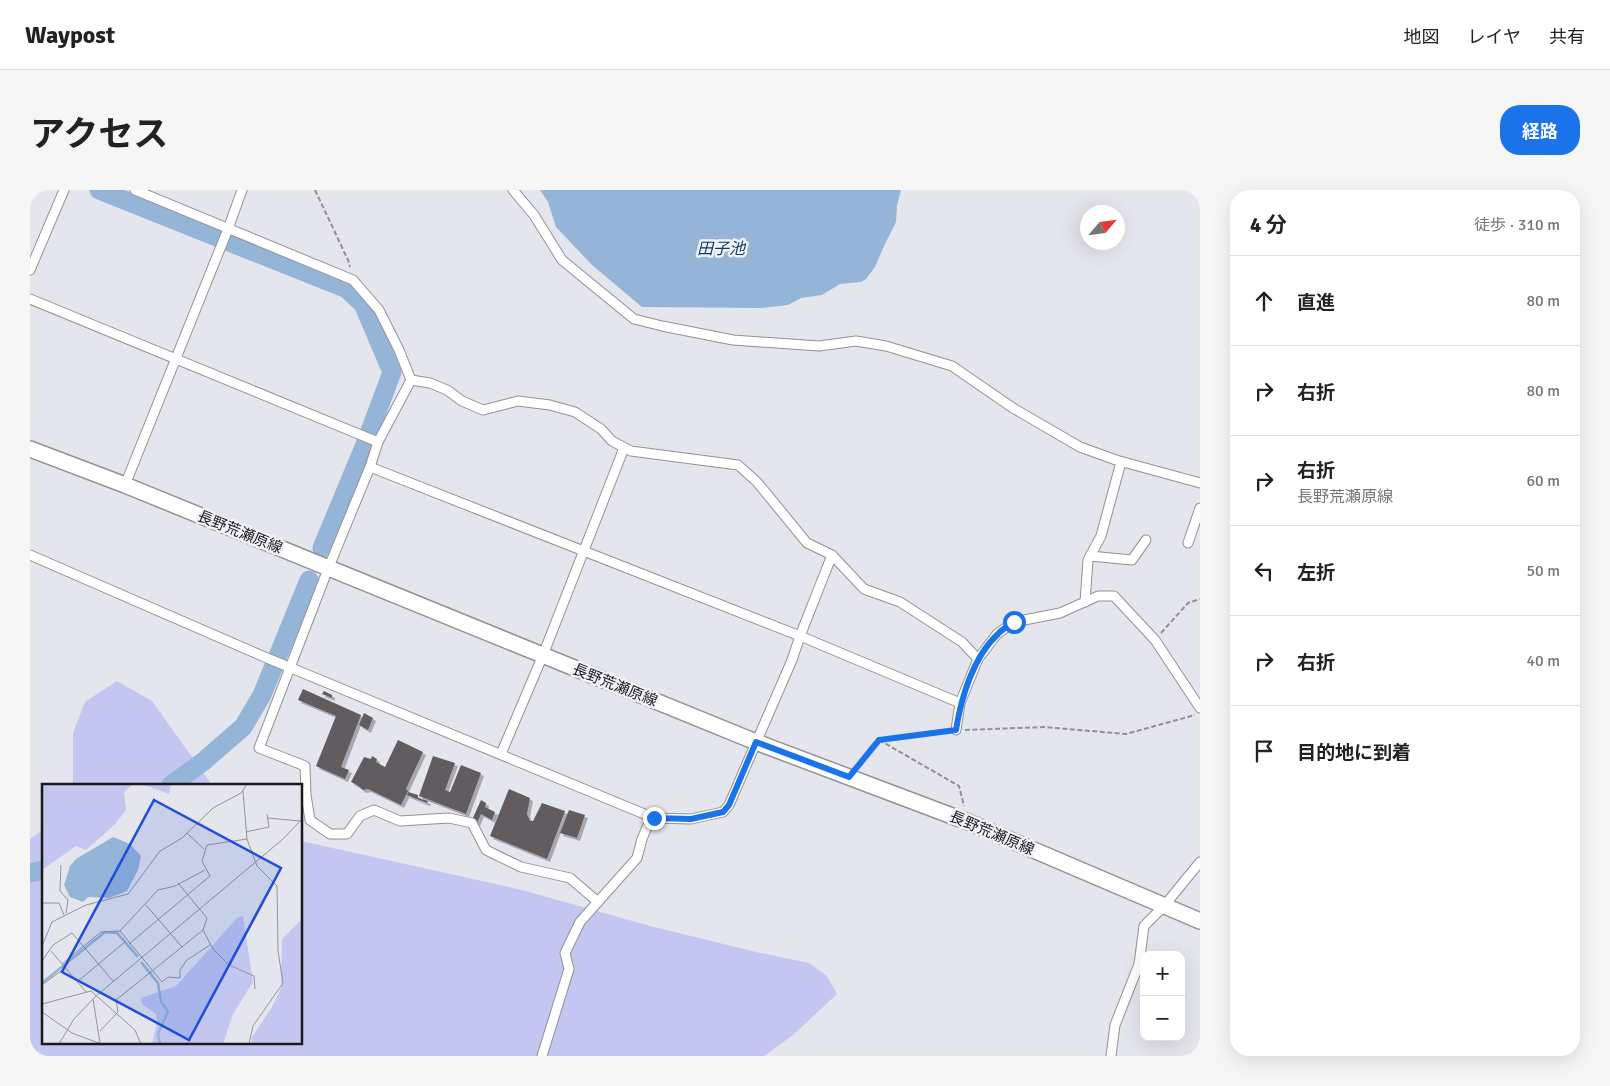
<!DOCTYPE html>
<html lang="ja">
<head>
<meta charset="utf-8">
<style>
	:root { --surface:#fff; --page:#f6f6f6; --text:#222; --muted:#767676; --line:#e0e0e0; --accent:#1a73e8 }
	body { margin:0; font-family:Signika,"Noto Sans JP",sans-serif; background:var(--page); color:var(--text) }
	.controls { position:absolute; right:15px; bottom:15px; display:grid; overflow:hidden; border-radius:10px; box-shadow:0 5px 20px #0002 }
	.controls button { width:45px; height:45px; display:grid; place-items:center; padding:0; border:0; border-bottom:1px solid var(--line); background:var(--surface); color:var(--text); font:25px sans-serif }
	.compass { position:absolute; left:1050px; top:15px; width:45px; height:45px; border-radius:50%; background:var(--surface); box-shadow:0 5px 20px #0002; rotate:62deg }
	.stop { position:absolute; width:15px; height:15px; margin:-11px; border:4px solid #1a73e8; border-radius:50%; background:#fff }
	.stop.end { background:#1a73e8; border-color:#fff; box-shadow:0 1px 5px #0008 }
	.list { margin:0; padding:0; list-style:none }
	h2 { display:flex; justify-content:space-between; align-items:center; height:65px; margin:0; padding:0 20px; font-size:21px }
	h2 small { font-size:16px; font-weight:400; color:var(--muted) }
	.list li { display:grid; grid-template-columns:32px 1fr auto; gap:15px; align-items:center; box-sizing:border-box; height:90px; padding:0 20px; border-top:1px solid var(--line) }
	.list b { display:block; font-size:19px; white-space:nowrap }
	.list p { margin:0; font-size:16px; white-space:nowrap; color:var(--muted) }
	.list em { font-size:16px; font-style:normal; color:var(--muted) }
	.icon { flex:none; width:28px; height:28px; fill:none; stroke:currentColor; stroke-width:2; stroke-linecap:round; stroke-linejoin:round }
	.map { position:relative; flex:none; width:1170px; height:866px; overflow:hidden; border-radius:20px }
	header { display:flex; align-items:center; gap:30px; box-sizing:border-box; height:70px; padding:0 25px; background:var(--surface); border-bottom:1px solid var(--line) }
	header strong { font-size:24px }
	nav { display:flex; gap:28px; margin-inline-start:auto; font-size:18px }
	.intro { display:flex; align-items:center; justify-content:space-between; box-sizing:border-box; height:120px; padding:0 30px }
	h1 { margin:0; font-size:35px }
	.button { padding:12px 22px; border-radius:20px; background:var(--accent); color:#fff; font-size:18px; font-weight:700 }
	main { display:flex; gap:30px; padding:0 30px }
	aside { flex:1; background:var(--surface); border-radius:20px; box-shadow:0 5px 20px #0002 }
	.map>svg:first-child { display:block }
	.green { fill:#c2c6f1 }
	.water { fill:#94b5d7 }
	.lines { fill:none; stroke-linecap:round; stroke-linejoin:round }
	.river { stroke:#94b5d7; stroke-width:19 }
	.building { fill:#615c60; filter:url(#shadow) }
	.minor-casing { stroke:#919198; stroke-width:11 }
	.primary-casing { stroke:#919198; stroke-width:18 }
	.path { stroke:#909096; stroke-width:2; stroke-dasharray:5 2.5; stroke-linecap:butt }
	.minor { stroke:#fff; stroke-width:9 }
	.primary { stroke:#fff; stroke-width:15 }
	.route { stroke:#1a73e8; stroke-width:6 }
	.labels { text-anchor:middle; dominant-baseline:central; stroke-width:5; stroke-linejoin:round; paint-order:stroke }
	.street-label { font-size:15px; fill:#19191b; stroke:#f2f3fa }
	.water-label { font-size:16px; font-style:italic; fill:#053b65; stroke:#f2f3fa }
	.inset-river { fill:none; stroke:#94b5d7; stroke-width:2.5 }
	.inset-road { fill:none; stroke:#939399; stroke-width:1 }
	.view { fill:#1d4ed8; fill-opacity:0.15; stroke:#1d4ed8; stroke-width:2.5 }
	.inset-edge { fill:none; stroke:#19191b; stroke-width:2.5 }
</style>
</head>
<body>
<header>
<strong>Waypost</strong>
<nav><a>地図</a><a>レイヤ</a><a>共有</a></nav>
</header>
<div class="intro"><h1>アクセス</h1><a class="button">経路</a></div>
<main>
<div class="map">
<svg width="1170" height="866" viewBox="0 0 1170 866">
	<defs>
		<filter id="shadow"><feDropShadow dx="3" dy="3" stdDeviation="0" flood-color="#0004"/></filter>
	</defs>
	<rect width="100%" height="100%" fill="#e5e5ed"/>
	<g class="green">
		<polygon points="87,491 122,511 182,595 43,595 43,543 55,512"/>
		<polygon points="14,639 14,852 271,852 271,651 492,700 620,736 726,762 779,773 797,786 807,804 763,845 734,866 0,866 0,649"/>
	</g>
	<polygon class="water" points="510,0 871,0 867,15 866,32 855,54 845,77 836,89 831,92 810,94 792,105 771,108 758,115 731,118 612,117 562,75 526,37 518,12"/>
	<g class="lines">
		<g class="river">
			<polyline points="69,0 317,99 333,114 362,182 334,257 292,358"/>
			<polyline points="141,595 174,571 213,537 232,505 279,390"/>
			<polyline points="0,683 14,680"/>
		</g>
	</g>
	<g class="building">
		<polygon points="273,499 331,525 311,577 319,580 315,589 286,576 306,526 268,510"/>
		<polygon points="294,501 302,505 302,508 292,504"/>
		<polygon points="334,523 343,528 338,540 329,535"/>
		<polygon points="368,550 393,562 376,599 378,601 371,615 338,599 333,600 327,595 321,592 334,567 341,569 342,566 347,569 346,572 355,577"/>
		<polygon points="403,566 425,573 415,600 420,602 431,575 451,583 436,624 389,606"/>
		<polygon points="479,599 500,608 497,624 500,631 503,631 512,613 535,621 517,669 460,646"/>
		<polygon points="378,602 388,605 388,608 398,611 397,613 377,605"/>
		<polygon points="451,610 456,613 455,617 465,622 462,630 451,624 447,633 442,630"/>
		<polygon points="539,620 555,625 547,648 530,643"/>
	</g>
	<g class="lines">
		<defs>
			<g id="minor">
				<polyline points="105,0 323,90 349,120 369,160 381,190 348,252 340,277 298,379 229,558 275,576 276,605 280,630 300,644 317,644 330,626 344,620 370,631 419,628 442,633 456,660 491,677 540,688 568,712"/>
				<polyline points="483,0 504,25 532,70 604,129 632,136 703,150 789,156 826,151 856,156 922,176 983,218 1050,257 1086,270 1170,293"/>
				<polyline points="0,80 34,0"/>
				<polyline points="0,109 348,252"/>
				<polyline points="381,190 400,193 417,200 432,211 453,220 488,211 520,215 545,222 571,239 582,251 601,261 708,275 727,292 777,353 802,365 834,399 870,412 932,452 948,469"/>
				<polyline points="340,277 770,446 930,513 948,469 967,444 984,432 1030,423 1068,406 1084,406 1125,450 1170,518"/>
				<polyline points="95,295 198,39 212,0"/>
				<polyline points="1158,353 1170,318"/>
				<polyline points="0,365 237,468 624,628"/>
				<polyline points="1060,366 1102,370 1116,350"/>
				<polyline points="1055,412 1058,370 1071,346 1091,272"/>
				<polyline points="926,540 930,513"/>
				<polyline points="471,564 513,465 594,258"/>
				<polyline points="512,866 539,779 535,763 550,732 607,668 612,649 617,637 624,628 661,629 693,622 699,615 762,470 770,446 802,365"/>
				<polyline points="1081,866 1085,835 1109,774 1114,736 1134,716 1170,672"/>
			</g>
			<polyline id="primary" points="0,259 95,295 726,552 938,632 1170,731"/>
		</defs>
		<use href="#minor" class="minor-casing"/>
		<use href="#primary" class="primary-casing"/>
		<g class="path">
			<polyline points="285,0 318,70 320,77"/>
			<polyline points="1131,443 1158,413 1170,409"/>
			<polyline points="935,540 1014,537 1096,544 1165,525"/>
			<polyline points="849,550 929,596 934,616"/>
			<polyline points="828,576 849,550 918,541"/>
		</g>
		<use href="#minor" class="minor"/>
		<use href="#primary" class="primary"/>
	</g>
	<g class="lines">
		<path class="route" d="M624,628l37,1 32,-7 6,-7 27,-63 93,35 30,-37 77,-10c5,-32 17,-73 42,-96 4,-5 11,-8 16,-12"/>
	</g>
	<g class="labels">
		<g class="street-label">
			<text transform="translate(210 342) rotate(22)">長野荒瀬原線</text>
			<text transform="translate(585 495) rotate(22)">長野荒瀬原線</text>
			<text transform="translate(962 643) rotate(23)">長野荒瀬原線</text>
		</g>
		<g class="water-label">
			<text x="691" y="59">田子池</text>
		</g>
	</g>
	<g transform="translate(12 594)">
		<rect width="260" height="260" fill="#e5e5ed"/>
		<path d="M0,0h129l-2,10 -25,-9h-12l-8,7 2,18 -11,14 -29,26 -10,-4 -34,24zM201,132l10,66 -20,32 -10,30h-71l5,-23 -1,-7 -14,-10 -1,-6 35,-12 61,-68zM260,135v125h-50v-7l20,-30 9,-19 1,-49z" fill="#c2c6f1"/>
		<path d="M71,53l17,7 11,12 -3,14 -11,21 -18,7 -21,-1 -5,5 -13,-5 -6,-12 6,-19 6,-7z" fill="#94b5d7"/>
		<path class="inset-river" d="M99,178l17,21 3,19 7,9 -10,23 2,10M0,199l63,-51 12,1 21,24"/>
		<path class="inset-road" d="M201,7l4,48 10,27 20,20 1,65 5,32 -30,43 -4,18M226,34l32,3M204,48l23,-5 -2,-13M145,49l17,16M19,81l-1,26 8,9 -2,13M136,99l29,35 -4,12 10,19 16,16 25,11 1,13M0,119h17l5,12M104,121l36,42M78,147l42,51 6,-5 12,1v-8l7,-10 23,-15M87,160l81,-68 -8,-15 5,-16 40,-6M0,162l10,-24 34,-17 42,-11 32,-43 22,-13 31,-30 28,-15 6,-9M9,167l35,41M0,177l11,-16 19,-12 41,48M20,180l39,-32 19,-1 38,-41 17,-4 30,-16M35,198l49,-41M0,201l23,-17M51,215l7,44M0,220l49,-13 44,39 6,14M0,228l30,21 29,11M58,247l18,-19 -2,-12 87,-70M17,260l15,-25 22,-23 187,-157 19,-20"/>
		<path class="view" d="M112,16l127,68 -92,172 -127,-68z"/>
		<rect width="260" height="260" class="inset-edge"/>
	</g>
</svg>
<div class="controls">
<button>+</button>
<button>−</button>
</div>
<svg class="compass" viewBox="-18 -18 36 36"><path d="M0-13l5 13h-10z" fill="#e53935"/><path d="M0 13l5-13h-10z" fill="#767676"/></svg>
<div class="stop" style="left:984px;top:432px"></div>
<div class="stop end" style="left:624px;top:628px"></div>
</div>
<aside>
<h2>4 分<small>徒歩 · 310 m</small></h2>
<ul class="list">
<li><svg class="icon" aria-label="ahead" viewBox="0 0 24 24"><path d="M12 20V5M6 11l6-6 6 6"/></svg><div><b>直進</b></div><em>80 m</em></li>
<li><svg class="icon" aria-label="right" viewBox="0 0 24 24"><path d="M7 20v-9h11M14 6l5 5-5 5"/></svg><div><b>右折</b></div><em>80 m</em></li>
<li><svg class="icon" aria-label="right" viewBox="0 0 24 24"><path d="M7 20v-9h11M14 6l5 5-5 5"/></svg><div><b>右折</b><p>長野荒瀬原線</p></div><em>60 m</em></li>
<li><svg class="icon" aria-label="left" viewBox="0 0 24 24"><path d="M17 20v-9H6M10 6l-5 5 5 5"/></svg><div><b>左折</b></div><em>50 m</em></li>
<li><svg class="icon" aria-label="right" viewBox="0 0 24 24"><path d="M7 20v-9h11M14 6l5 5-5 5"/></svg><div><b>右折</b></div><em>40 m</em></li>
<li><svg class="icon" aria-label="arrive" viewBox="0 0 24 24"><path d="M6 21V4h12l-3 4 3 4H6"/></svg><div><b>目的地に到着</b></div></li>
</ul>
</aside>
</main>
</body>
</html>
